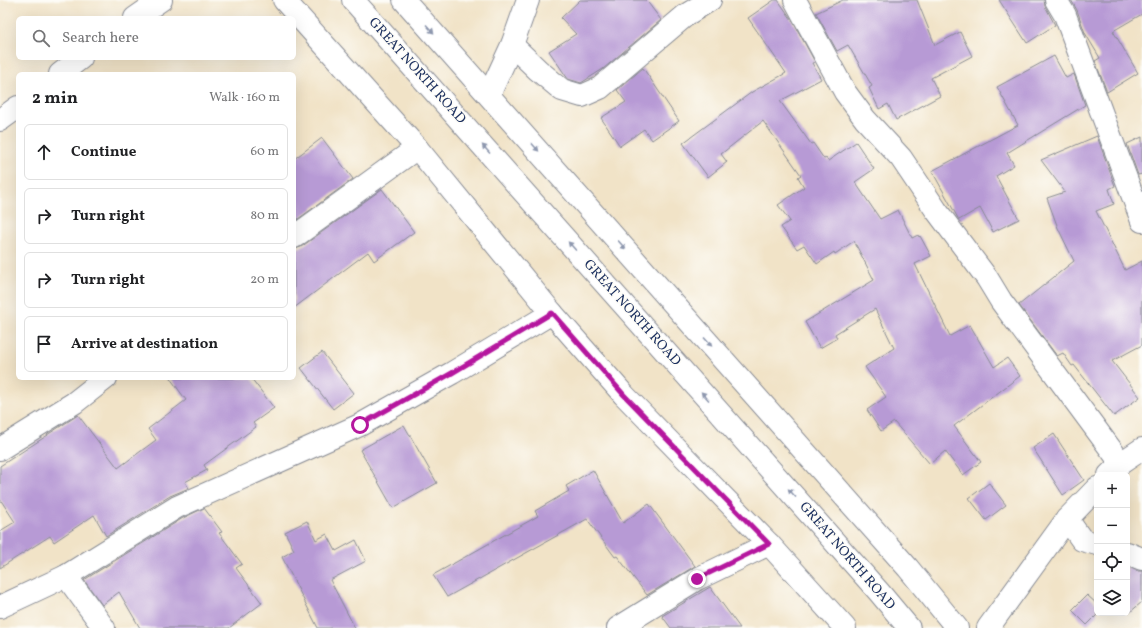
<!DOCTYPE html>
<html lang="en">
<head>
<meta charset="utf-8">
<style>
	:root { --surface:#fff; --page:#f6f6f6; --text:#202124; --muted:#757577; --line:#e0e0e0 }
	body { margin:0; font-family:Vollkorn,serif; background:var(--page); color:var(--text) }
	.controls { position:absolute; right:12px; bottom:12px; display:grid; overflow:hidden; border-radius:6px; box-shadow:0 4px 16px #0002 }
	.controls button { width:36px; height:36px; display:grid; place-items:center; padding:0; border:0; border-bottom:1px solid var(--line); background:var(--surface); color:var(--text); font:20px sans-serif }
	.stop { position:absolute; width:12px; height:12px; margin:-9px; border:3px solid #b5179e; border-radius:50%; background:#fff }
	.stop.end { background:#b5179e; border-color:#fff; box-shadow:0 1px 4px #0008 }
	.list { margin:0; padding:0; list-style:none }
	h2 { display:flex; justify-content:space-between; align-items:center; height:52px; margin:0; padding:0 16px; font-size:17px }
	h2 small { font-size:13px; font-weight:400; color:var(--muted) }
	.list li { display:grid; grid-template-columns:26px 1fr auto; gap:12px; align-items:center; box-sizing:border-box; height:56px; margin:0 8px 8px; padding:0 8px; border:1px solid var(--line); border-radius:6px }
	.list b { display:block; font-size:15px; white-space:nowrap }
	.list em { font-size:13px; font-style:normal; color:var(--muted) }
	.icon { flex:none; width:22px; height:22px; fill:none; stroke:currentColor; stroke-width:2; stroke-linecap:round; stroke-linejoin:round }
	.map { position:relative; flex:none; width:1142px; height:628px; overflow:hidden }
	.search { position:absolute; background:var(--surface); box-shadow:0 4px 16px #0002; left:16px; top:16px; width:280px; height:44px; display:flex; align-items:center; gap:10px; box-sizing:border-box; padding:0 14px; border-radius:6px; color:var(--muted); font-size:15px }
	.panel { position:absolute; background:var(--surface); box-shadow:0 4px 16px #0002; left:16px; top:72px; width:280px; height:308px; border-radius:6px }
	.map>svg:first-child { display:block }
	.building { fill:#b79ad5 }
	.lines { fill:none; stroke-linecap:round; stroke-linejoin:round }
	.street-casing { stroke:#868992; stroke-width:24 }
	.primary-casing { stroke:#868992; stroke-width:24 }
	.street { stroke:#fff; stroke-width:22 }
	.primary { stroke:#fff; stroke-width:22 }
	.oneway { fill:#8d97ae }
	.route { stroke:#b5179e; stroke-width:5 }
	.labels { text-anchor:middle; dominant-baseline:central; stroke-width:3; stroke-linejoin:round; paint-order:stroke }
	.street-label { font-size:14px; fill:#1b2f5e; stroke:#fdfcf7 }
</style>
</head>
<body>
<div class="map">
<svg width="1142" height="628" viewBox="0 0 1142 628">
	<rect width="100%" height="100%" fill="#fdfcf7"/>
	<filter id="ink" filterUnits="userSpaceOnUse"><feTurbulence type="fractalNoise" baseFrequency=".025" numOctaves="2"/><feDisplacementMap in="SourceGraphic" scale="8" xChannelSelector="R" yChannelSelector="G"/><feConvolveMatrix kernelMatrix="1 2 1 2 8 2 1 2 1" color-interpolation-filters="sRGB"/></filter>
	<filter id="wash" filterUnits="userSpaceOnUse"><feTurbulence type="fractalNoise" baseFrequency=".012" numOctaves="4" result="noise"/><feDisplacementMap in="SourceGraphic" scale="16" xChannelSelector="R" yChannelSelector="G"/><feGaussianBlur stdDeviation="0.9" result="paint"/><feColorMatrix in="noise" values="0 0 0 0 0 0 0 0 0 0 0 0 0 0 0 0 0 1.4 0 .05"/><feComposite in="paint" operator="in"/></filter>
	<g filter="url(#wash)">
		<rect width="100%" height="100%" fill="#f1e3c7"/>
		<g id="blocks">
			<g class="building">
				<polygon points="580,0 646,0 661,20 603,69 581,83 568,79 549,51 576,34 561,18"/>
				<polygon points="774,0 778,0 792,20 815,62 812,63 821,79 780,101 811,144 813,143 824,159 826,158 828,161 856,142 874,169 855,182 880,219 898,210 912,238 918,235 919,237 920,236 931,256 915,264 950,336 970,325 994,367 1007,358 1020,376 954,426 981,462 963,475 945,451 930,464 894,422 881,431 867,410 886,397 865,367 894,348 875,309 835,334 837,338 820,348 805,322 874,280 854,241 835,254 834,252 817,264 804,245 797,249 781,227 790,221 778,205 804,187 798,177 801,175 763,121 721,154 727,162 708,177 683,143 752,92 786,73 748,18"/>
				<polygon points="843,0 917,0 935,45 960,32 972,56 931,78 940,96 896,120 888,104 879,109 869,88 872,86 848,45 837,51 816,13"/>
				<polygon points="999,0 1044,0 1045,6 1055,25 1027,43"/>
				<polygon points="1071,0 1142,0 1142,14 1113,31 1138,73 1107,92 1095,61 1100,58 1085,33 1077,10"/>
				<polygon points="1054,56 1066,78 1074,74 1085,105 1007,153 1014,165 996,176 1019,219 993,232 980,208 959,220 932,171 1018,125 997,87"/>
				<polygon points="643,68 679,121 652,140 644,129 620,146 601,118 626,102 617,90"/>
				<polygon points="1097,136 1115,186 1109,189 1114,204 1096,211 1125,270 1142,261 1142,345 1112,361 1140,397 1114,416 1074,365 1072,366 1063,353 1057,356 1019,305 1074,261 1058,228 1047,198 1065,192 1041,160"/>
				<polygon points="1142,137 1142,174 1138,175 1127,144"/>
				<polygon points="322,138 353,179 294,222 294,159"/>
				<polygon points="382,189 414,232 374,261 368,252 294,308 294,249 301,247"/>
				<polygon points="322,352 354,393 333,409 301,368"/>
				<polygon points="170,378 251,378 274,408 253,423 256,427 204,465 207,470 185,482 189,488 170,496 106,536 94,515 54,542 50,536 0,568 0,531 15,522 0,499 0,466 48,435 47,435 78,415 118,468 156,440 148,429 186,400"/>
				<polygon points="404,425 437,483 393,508 360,450"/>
				<polygon points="1054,434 1084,480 1063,495 1033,448"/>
				<polygon points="593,470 623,523 649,504 695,566 647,595 617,556 615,557 587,519 447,597 433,575 538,516 535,511 569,491 566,486"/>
				<polygon points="989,483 1006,505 986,520 969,498"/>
				<polygon points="204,508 222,532 219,533 242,564 236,568 262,603 229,628 140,628 119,592 102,605 84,580 183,518"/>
				<polygon points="307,521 316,540 327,534 336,551 356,540 366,561 330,580 355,628 318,628 282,557 294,550 285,532"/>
				<polygon points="1127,566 1137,571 1142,571 1142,602 1129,613 1127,610"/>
				<polygon points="710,587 740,628 671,628 662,616"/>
				<polygon points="1087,595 1097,604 1097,615 1087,625 1072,610"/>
			</g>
		</g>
	</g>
	<g filter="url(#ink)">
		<use href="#blocks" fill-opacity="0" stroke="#868992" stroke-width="1"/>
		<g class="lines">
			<defs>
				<g id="street">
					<polyline points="284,0 417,148 552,313 624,395 769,544 845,628"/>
					<polyline points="795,0 845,92 865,119 901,158 936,210 987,278 1001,301 1121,463"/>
					<polyline points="1056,0 1065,15 1142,221"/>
					<polyline points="135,18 161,0"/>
					<polyline points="512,45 538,70 562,90 582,96 600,88 686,15 710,0"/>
					<polyline points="60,74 81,58"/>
					<polyline points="489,95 512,45 528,0"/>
					<polyline points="0,120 18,107"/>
					<polyline points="294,237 417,148"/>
					<polyline points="0,449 74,403 106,378"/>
					<polyline points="1109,475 1121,463 1142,449"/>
					<polyline points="1067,519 1082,540 1097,544"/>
					<polyline points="1127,553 1142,559"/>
					<polyline points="66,576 104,628"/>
					<polyline points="0,607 66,576 177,507 360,425 452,373 552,313"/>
					<polyline points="618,628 697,579 769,544"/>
					<polyline points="988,628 1067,519 1097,488"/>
				</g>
				<g id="primary">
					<polyline points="353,0 879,592 909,628"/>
					<polyline points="404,0 908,568 957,628"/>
				</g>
			</defs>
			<use href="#street" class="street-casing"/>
			<use href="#primary" class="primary-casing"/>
			<use href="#street" class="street"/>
			<use href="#primary" class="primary"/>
		</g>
		<defs><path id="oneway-solid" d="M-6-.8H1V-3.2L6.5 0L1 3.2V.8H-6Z"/></defs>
		<g class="oneway">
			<use href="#oneway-solid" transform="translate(430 29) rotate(48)"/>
			<use href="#oneway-solid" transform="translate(535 147) rotate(48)"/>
			<use href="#oneway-solid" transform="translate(486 149) rotate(-132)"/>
			<use href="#oneway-solid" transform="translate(622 245) rotate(48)"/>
			<use href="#oneway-solid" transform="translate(572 246) rotate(-132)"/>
			<use href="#oneway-solid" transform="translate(708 342) rotate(48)"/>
			<use href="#oneway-solid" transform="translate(705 396) rotate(-132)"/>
			<use href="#oneway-solid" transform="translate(792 493) rotate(-132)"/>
		</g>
	</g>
	<g class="lines" filter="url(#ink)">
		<polyline class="route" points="360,425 452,373 552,313 624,395 769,544 697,579"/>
	</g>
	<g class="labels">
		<g class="street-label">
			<text transform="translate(417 71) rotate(48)">GREAT NORTH ROAD</text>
			<text transform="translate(632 313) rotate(48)">GREAT NORTH ROAD</text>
			<text transform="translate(847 556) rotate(49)">GREAT NORTH ROAD</text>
		</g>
	</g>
</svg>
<div class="controls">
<button>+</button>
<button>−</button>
<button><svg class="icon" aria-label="locate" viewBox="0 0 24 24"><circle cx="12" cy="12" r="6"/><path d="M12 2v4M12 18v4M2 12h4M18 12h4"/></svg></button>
<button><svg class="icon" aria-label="layers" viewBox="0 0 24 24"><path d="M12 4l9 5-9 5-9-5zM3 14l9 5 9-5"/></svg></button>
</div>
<div class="stop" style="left:360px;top:425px"></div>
<div class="stop end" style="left:697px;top:579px"></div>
<div class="search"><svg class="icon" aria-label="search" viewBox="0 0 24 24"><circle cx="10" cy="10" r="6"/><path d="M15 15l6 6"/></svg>Search here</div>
<section class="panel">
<h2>2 min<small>Walk · 160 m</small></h2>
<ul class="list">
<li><svg class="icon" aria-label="ahead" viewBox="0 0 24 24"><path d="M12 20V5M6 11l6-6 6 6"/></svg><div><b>Continue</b></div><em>60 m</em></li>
<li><svg class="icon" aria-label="right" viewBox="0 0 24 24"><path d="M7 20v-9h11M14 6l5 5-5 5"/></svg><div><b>Turn right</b></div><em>80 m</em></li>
<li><svg class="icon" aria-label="right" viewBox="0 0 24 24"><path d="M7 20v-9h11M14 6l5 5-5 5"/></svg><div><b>Turn right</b></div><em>20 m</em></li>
<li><svg class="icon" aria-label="arrive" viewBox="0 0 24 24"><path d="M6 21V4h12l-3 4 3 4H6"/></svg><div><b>Arrive at destination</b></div></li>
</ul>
</section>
</div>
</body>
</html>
